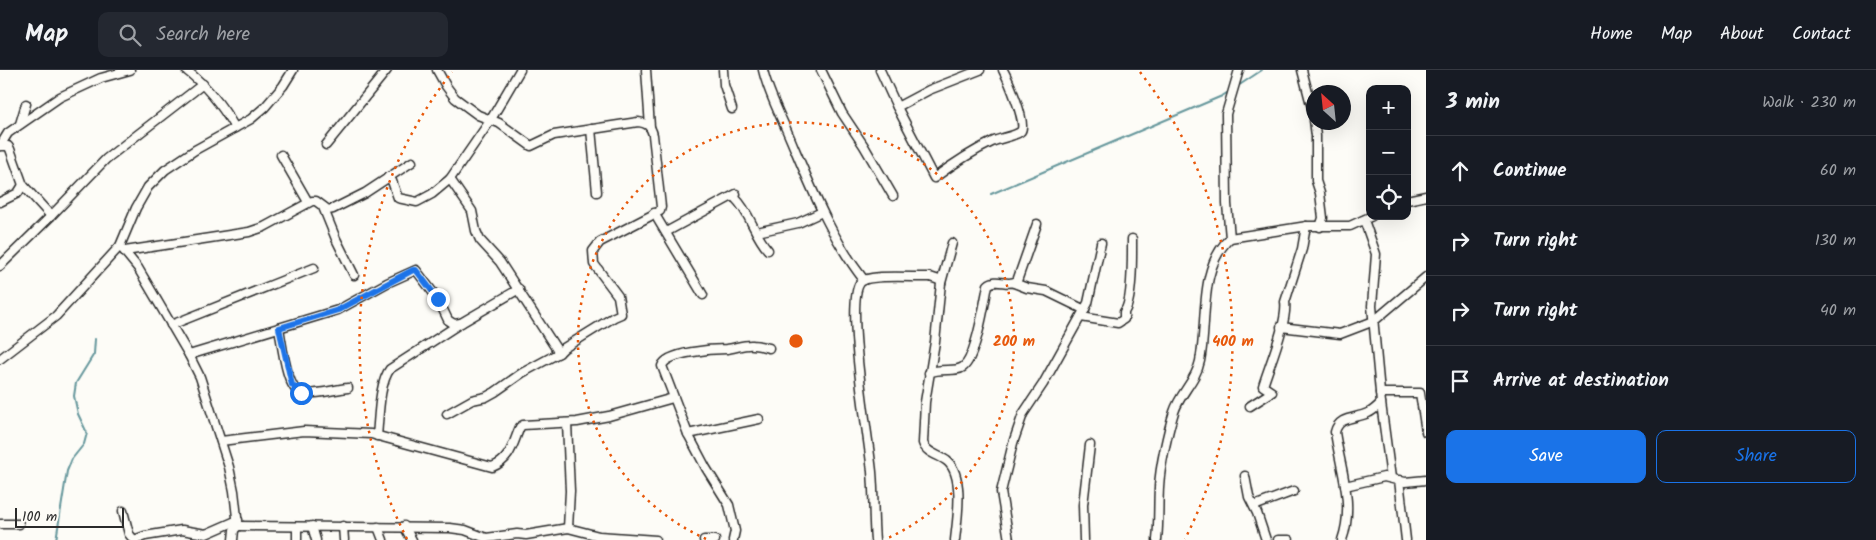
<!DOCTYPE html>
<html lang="en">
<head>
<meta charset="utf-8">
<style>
	:root { --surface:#171b24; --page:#242831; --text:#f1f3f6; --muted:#9ea1a6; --line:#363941; --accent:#1a73e8 }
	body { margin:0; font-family:Kalam,sans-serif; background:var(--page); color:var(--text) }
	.controls { position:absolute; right:15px; top:15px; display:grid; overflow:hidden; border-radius:10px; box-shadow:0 5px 20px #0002 }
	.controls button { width:45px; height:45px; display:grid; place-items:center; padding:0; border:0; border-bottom:1px solid var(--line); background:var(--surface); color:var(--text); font:25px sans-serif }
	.compass { position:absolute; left:1306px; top:15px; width:45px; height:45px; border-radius:50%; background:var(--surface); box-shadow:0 5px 20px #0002; rotate:333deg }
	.scale { position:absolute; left:15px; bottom:12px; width:109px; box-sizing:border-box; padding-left:5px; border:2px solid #2b2b2b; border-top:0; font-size:14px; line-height:18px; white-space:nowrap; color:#2b2b2b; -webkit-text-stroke:4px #fdfcf7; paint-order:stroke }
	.stop { position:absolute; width:15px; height:15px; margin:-11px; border:4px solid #1a73e8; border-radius:50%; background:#fff }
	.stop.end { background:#1a73e8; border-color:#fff; box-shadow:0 1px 5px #0008 }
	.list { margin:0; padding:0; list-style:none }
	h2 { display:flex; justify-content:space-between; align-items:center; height:65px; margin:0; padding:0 20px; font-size:21px }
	h2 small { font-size:16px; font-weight:400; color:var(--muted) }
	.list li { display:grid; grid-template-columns:32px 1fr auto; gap:15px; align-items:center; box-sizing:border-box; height:70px; padding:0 20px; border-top:1px solid var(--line) }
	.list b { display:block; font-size:19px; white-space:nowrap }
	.list em { font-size:16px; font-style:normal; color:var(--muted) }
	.actions { display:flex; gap:10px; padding:15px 20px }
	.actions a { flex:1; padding:11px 0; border:1px solid var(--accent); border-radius:10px; text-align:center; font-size:18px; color:var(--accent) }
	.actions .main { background:var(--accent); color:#fff }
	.icon { flex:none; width:28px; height:28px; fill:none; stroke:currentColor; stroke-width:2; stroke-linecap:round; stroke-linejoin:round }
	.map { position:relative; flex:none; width:1426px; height:470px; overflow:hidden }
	header { display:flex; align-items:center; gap:30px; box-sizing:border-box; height:70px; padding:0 25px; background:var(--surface); border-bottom:1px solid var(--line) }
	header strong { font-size:24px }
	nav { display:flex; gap:28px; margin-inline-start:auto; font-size:18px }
	.search { width:350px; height:45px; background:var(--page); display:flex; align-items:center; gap:12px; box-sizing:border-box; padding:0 18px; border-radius:10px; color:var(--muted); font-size:19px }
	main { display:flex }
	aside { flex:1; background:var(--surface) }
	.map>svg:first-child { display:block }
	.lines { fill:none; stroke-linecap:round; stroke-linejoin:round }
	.stream { stroke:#66979c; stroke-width:2 }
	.street-casing { stroke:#2b2b2b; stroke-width:11 }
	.street { stroke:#fdfcf7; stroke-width:8 }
	.route { stroke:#1a73e8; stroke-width:6 }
	.ring { fill:none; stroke:#e8590c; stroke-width:2.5; stroke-dasharray:2.5 5 }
	.centre { fill:#e8590c; stroke:#fdfcf7; stroke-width:2.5 }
	.ring-label { font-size:15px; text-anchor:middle; font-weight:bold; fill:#e8590c; stroke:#fdfcf7; stroke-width:4.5; stroke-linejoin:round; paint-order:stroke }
</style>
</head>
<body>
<header>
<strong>Map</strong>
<div class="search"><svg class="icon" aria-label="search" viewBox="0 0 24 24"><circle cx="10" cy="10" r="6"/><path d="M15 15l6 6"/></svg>Search here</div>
<nav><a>Home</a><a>Map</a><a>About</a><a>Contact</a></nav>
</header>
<main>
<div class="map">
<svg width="1426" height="470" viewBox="0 0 1426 470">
	<rect width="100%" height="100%" fill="#fdfcf7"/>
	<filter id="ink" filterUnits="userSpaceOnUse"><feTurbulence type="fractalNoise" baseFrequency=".02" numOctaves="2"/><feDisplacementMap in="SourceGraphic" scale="10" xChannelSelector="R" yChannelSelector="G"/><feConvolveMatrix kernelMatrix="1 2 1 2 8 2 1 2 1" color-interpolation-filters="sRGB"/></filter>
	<g filter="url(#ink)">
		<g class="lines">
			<g class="stream">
				<polyline points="1238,16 1262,0"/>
				<polyline points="991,124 1222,26 1230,21"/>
				<polyline points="56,470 67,401 72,389 84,374 87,363 78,344 74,326 76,313 94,284 95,269"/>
			</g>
			<defs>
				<g id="street">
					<path d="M186,0c22,17 36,35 49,58"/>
					<path d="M437,0l9,16 9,12 23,17 21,8 32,23 23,-11 84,-13c9,1 13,4 15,13l8,72 -1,4 -60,31 -7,9 1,13 24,32 3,18 -7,3 -50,31 -5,5 -37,20 -27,19 -9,5 -14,3 -25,14"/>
					<polyline points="646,0 650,57"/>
					<polyline points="723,0 724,15 732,39"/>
					<path d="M763,0c6,26 20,50 30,75 20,47 39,94 71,135"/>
					<polyline points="821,0 842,43 864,76 893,126"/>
					<path d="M880,0l17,37 37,71c19,-14 37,-26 58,-36 7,-4 25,-6 29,-11 6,-8 -13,-52 -18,-61"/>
					<polyline points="1302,0 1314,46"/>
					<polyline points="897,37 929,20 980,0"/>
					<polyline points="1314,50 1316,66 1316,111 1320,123 1323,148 1320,157"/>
					<polyline points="20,54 26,34"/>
					<polyline points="591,59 597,122"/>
					<polyline points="326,75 387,0"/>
					<polyline points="0,76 8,63 60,27 101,8 130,0"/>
					<polyline points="0,76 8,76 10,79 23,115 51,146"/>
					<polyline points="281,85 308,132"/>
					<polyline points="388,107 392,111 398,128 417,132 432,124 450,109 490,51 520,0"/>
					<polyline points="450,109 472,141 476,161 480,170 500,192 559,283"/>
					<polyline points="1407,130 1426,126"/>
					<polyline points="0,132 18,123 23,115"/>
					<polyline points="323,137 336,169 354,205"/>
					<polyline points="654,143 703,225"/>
					<polyline points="1364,150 1376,184 1372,236 1381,333 1391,408"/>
					<path d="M666,162l70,-38 -1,4c15,14 19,37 33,52"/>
					<polyline points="757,162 798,153 822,142"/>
					<polyline points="1230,168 1307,156 1350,156 1372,146"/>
					<polyline points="120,176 138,198 158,232 189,285 200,307 229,397 234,421 238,456 234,460 233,470"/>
					<polyline points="125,181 249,162 264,157 312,131 316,131 328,140 333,139 365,123 412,92"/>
					<polyline points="0,196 51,146 106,89 203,14"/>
					<polyline points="941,213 952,173"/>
					<polyline points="1014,213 1027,218 1046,221 1085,240"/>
					<path d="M1081,247l37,6 6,-4v-7c9,-10 8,-58 8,-73"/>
					<polyline points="171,255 314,198"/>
					<polyline points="1281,257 1340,264 1374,251 1426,207"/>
					<path d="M279,258c3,15 7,61 22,65 11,3 35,-4 47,-5"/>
					<polyline points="189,285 338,240 387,213 416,200 438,229 448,250 454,254 461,253"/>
					<polyline points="0,289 56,246 120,176 136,138 148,117 165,100 195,80 251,49 265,37 283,16 293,0"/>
					<path d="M929,303c12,-6 26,0 34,-6 13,-9 22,-67 25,-82 9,-8 19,2 29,-4l20,-57"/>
					<polyline points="1380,323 1420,323 1426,362"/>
					<path d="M1250,336l22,-14 -9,-6c6,-20 25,-65 22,-84l17,-53 4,-23"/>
					<polyline points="567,353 570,421 568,458"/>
					<polyline points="688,364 759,349"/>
					<path d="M377,366c2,-19 2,-53 13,-67l71,-46 58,-34"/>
					<path d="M221,371l83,-10 67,3 121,33c19,-7 21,-24 28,-40l3,-2 54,-3 32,-6 64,-18"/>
					<polyline points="1245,406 1249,427 1257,443 1266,470"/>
					<polyline points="1399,410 1406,470"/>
					<polyline points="1345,416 1384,407 1405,412 1426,410"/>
					<polyline points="1254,436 1294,421"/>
					<polyline points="123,441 129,464 134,470"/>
					<polyline points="0,454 19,454"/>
					<polyline points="238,456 450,458 465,460 486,468 517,464 526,465 568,458 599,466 656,470"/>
					<polyline points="312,456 316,470"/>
					<polyline points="343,456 344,470"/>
					<polyline points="404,456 412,470"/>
					<polyline points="378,457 383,470"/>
					<polyline points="134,470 145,466 182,460 206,464 238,450"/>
					<polyline points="297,470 297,457"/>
					<polyline points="704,470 715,470"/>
					<path d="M733,470l2,-9 -6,-26 -23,-37 -18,-34 -26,-68c5,-14 51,-17 65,-17 8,-1 18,-5 26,-4 5,0 11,2 16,3"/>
					<path d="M875,470c-2,-23 -1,-46 -3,-68 -3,-32 -27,-169 -12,-189 7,-10 56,-5 70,-6l9,3 2,3 -6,59 -10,60 -2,41c3,10 16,12 24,18 18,15 10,59 8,79"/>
					<polyline points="1009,470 1001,422 1013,373 1023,344 1043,314 1088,233 1101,173"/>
					<polyline points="1084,470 1083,435 1090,375"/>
					<path d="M1157,470c2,-18 1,-35 2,-53 1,-21 9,-56 15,-75 6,-19 22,-31 26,-51 8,-40 -2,-93 30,-123l-3,-34 -1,-90 13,-44"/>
					<polyline points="1278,470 1289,470"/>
					<path d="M1342,470c13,-36 -2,-72 -7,-108 4,-16 20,-13 33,-19 5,-2 9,-6 13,-10"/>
				</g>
			</defs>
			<use href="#street" class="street-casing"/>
			<use href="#street" class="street"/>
		</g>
	</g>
	<g class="lines" filter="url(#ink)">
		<polyline class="route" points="301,323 292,315 279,258 338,240 413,200 416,200 438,229"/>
	</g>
	<g class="ring">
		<path d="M706 469A218 218 0 1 1 886 469"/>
		<path d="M407 469A437 437 0 0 1 452 2M1140 2A437 437 0 0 1 1185 469"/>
	</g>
	<circle cx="796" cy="271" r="8" class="centre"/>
	<g class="ring-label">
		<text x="1014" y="276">200 m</text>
		<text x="1233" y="276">400 m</text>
	</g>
</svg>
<div class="controls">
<button>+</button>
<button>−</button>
<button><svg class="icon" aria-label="locate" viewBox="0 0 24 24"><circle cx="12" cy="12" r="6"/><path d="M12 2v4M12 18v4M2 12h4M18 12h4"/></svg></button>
</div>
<svg class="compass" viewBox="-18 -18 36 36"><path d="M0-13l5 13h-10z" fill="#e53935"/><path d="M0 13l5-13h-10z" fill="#9ea1a6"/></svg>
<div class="scale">100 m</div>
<div class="stop" style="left:301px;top:323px"></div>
<div class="stop end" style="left:438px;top:229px"></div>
</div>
<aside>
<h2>3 min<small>Walk · 230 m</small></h2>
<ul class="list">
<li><svg class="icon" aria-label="ahead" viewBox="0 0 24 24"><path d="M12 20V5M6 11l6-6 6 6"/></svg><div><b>Continue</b></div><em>60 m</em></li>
<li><svg class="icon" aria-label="right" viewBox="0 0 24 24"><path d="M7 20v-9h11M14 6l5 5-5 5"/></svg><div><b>Turn right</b></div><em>130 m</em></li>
<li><svg class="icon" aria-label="right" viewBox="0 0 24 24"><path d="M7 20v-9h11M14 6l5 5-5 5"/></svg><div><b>Turn right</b></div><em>40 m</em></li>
<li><svg class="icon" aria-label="arrive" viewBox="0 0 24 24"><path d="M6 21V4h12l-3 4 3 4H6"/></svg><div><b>Arrive at destination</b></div></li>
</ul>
<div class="actions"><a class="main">Save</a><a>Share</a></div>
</aside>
</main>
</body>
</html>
